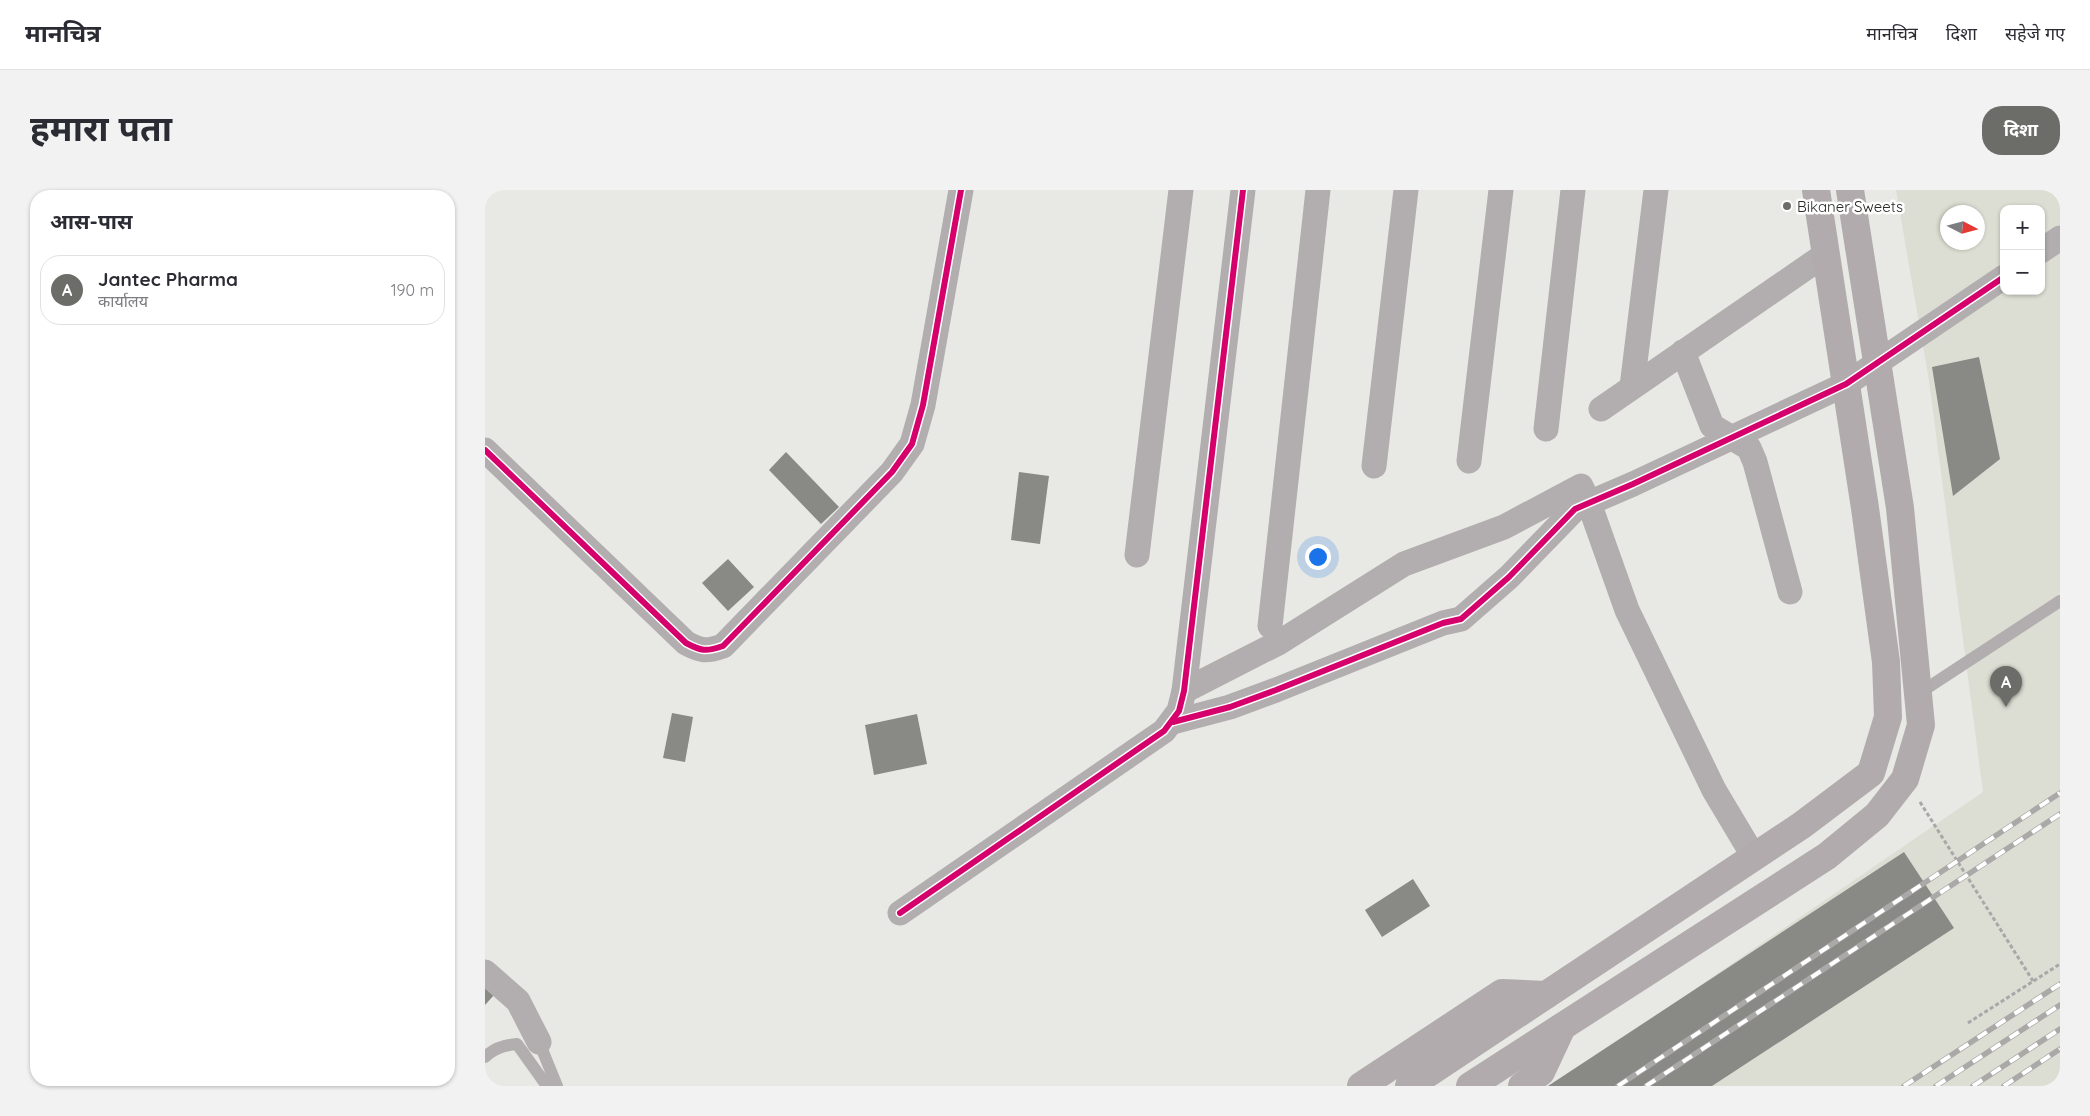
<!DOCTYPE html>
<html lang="hi">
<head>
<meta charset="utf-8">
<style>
	:root { --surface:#fff; --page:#f2f2f3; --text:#2b2b33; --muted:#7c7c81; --line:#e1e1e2; --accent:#6c6d68 }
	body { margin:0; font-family:Quicksand,"Noto Sans Devanagari",sans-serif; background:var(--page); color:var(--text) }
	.controls { position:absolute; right:15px; top:15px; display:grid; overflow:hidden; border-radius:10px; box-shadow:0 1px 4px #0004 }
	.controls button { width:45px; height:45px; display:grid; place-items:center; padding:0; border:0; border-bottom:1px solid var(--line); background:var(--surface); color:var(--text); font:25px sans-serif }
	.compass { position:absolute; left:1455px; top:15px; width:45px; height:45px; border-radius:50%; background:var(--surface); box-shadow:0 1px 4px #0004; rotate:96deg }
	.you { position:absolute; left:832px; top:366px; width:18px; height:18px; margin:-12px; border:4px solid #fff; border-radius:50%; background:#1a73e8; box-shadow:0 0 0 8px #1a73e833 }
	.badge { display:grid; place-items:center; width:32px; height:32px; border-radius:50%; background:var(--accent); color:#fff; font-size:16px; font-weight:700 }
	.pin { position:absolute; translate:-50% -41px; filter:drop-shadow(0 1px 2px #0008) }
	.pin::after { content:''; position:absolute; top:26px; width:18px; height:15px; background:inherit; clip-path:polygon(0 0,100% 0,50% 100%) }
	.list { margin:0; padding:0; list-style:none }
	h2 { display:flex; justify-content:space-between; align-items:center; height:65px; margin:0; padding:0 20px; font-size:21px }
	h2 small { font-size:16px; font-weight:400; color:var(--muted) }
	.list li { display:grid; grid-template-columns:32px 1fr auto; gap:15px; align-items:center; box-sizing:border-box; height:70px; margin:0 10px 10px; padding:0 10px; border:1px solid var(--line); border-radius:20px }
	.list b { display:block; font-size:19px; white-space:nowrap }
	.list p { margin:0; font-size:16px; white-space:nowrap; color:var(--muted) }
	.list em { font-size:16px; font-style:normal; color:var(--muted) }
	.map { position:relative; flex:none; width:1575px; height:896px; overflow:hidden; border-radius:20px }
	header { display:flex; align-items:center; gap:30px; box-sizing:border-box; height:70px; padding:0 25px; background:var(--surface); border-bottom:1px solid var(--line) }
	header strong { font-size:24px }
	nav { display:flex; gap:28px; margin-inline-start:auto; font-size:18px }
	.intro { display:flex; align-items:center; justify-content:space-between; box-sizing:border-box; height:120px; padding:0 30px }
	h1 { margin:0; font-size:35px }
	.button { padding:12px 22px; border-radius:20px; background:var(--accent); color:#fff; font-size:18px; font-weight:700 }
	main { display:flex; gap:30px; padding:0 30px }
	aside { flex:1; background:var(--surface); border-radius:20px; box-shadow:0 1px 4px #0004 }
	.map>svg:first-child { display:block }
	.built { fill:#dcded3; fill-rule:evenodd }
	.building { fill:#898986 }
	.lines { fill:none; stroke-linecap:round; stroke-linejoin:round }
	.path { stroke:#a9a7a7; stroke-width:3; stroke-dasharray:4 2.5; stroke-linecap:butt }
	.lane { stroke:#b2adae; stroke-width:12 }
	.street { stroke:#b2adae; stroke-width:25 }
	.secondary { stroke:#b1abad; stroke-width:28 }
	.rail-casing { stroke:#aba8a8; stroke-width:5.5 }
	.rail { stroke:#fff; stroke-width:4; stroke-dasharray:11; stroke-linecap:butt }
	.cycleway-casing { stroke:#fff; stroke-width:9 }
	.cycleway { stroke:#d6006c; stroke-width:6 }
	.poi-dot { fill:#6c6d68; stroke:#fff; stroke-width:2 }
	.labels { text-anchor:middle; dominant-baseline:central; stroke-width:5; stroke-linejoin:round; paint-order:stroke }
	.poi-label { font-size:15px; fill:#292a26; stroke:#fff; text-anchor:start }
</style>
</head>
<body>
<header>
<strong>मानचित्र</strong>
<nav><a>मानचित्र</a><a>दिशा</a><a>सहेजे गए</a></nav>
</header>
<div class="intro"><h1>हमारा पता</h1><a class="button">दिशा</a></div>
<main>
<aside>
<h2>आस-पास<small></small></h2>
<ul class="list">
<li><span class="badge">A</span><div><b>Jantec Pharma</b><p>कार्यालय</p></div><em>190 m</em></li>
</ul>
</aside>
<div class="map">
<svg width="1575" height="896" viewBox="0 0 1575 896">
	<rect width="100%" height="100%" fill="#e8e9e4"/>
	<path class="built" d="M1411,0h164v896h-507l430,-294 -54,-411zM1519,19h37v82h-37zM1462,22h30v30h-30z"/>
	<g class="building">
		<polygon points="1494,167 1515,269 1468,306 1447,177"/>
		<polygon points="301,262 354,317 336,334 284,280"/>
		<polygon points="534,282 564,286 555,354 526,350"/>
		<polygon points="243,369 269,397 243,421 217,393"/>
		<polygon points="187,523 208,527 200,572 178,568"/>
		<polygon points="432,524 442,574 389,585 380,535"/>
		<polygon points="1419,662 1469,738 1227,896 1063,896"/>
		<polygon points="928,689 945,716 897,747 880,720"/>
		<polygon points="0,795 10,804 0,815"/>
	</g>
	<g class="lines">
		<g class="path">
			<polyline points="1435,612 1548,791"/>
			<polyline points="1483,833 1575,774"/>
		</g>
		<g class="lane">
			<polyline points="1433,504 1575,411"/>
			<polyline points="54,852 72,896"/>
			<path d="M0,867c9,-9 19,-12 32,-13l30,42"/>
		</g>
		<g class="street">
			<polyline points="1556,61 1575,48"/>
			<polyline points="1198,162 1227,236 1264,258 1270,272 1305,402"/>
			<polyline points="1147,197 1171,0"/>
			<polyline points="1116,219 1341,64"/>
			<polyline points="1061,239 1088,0"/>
			<path d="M0,260l201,193c15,8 20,9 37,3l169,-174 20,-28 11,-39 38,-215"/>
			<polyline points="984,271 1016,0"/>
			<polyline points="889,276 921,0"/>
			<polyline points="652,365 696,0"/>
			<polyline points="785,436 833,0"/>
			<polyline points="699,501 795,452 919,374 1019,337 1096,296 1104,313 1142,420 1229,600 1269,667"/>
			<polyline points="688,532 745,517 791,500 958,433 976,429 1024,387 1090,319 1148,294 1361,194 1519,87"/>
			<polyline points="415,723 679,541 694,521 699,501 758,0"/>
			<polyline points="0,782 33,811 54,852"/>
		</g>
		<g class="secondary">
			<polyline points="876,896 1017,803 1061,805"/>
			<polyline points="924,896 1317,635 1386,583 1403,527 1401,472 1380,318 1331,0"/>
			<polyline points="985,896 1342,666 1392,625 1420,589 1436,535 1415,318 1365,0"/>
			<polyline points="1037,896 1056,882 1077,837"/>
		</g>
		<defs>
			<g id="rail">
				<polyline points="1133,896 1575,603"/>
				<polyline points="1161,896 1575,624"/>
				<polyline points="1419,896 1575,794"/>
				<polyline points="1451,896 1575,815"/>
				<polyline points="1488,896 1575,839"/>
				<polyline points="1519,896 1575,859"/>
			</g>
		</defs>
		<use href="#rail" class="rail-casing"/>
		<use href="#rail" class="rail"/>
		<defs>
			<g id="cycleway">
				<path d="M0,260l201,193c15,8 20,9 37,3l169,-174 20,-28 11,-39 38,-215"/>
				<polyline points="688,532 745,517 791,500 958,433 976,429 1024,387 1090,319 1148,294 1361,194 1519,87"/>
				<polyline points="415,723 679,541 694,521 699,501 758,0"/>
			</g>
		</defs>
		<use href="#cycleway" class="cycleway-casing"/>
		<use href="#cycleway" class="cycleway"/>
	</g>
	<circle class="poi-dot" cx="1302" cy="16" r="5"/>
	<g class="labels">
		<g class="poi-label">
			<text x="1312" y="16">Bikaner Sweets</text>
		</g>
	</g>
</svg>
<div class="controls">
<button>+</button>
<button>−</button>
</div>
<svg class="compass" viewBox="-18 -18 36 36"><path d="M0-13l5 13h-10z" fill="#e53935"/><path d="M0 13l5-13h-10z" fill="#7c7c81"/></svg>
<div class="you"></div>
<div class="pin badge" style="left:1521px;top:517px">A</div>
</div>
</main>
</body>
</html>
